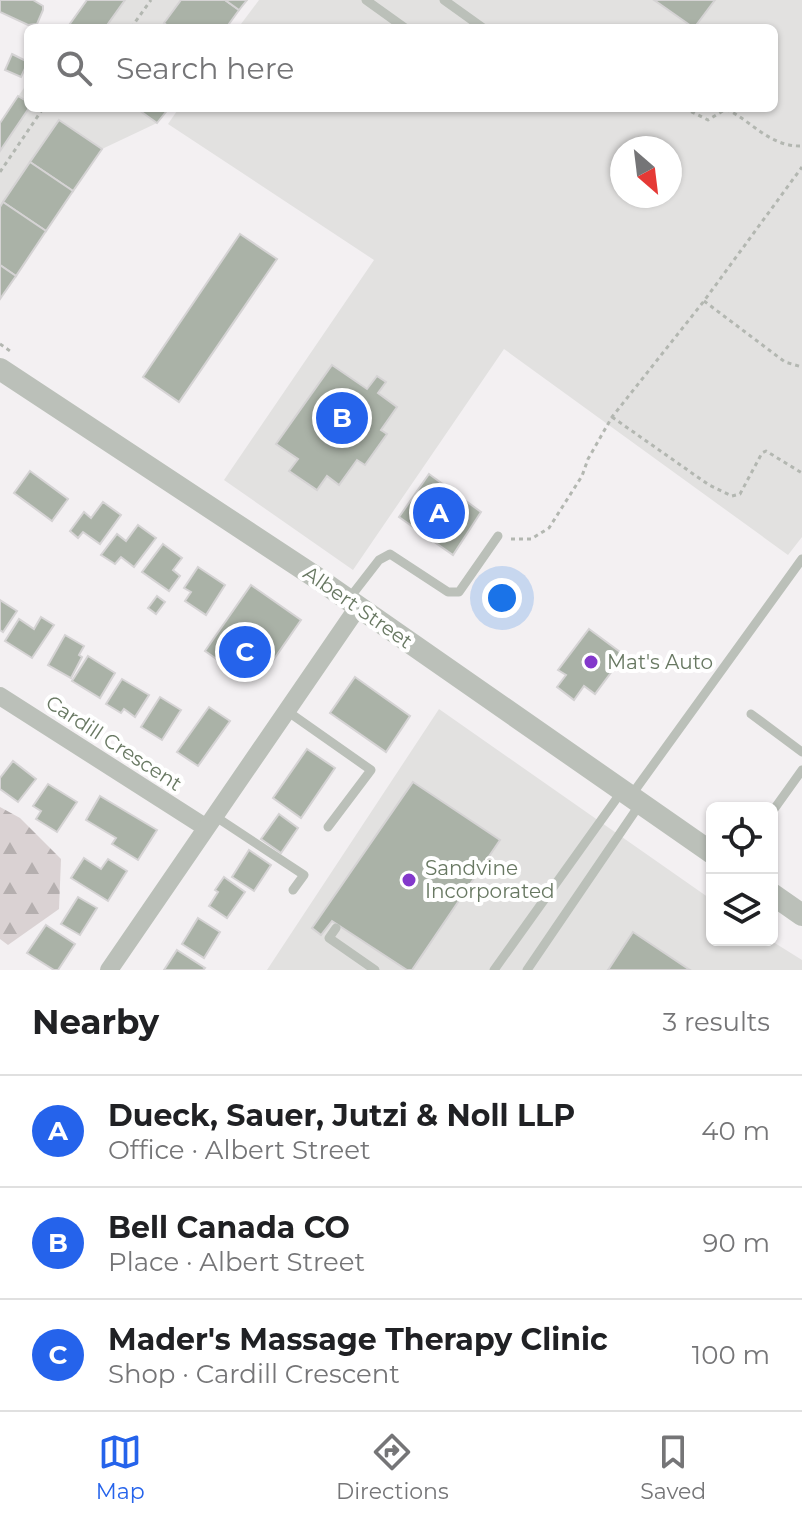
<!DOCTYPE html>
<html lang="en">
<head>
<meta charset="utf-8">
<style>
	:root { --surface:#fff; --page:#f6f6f6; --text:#202124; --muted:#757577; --line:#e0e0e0; --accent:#2563eb }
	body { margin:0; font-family:Montserrat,sans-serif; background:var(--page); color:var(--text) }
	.controls { position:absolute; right:24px; bottom:24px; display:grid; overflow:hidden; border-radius:12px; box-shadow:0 2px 6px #0004 }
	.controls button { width:72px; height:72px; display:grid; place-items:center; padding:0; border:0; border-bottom:2px solid var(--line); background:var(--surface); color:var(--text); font:40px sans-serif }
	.compass { position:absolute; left:610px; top:136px; width:72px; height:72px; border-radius:50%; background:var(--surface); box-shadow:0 2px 6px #0004; rotate:152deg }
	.you { position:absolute; left:502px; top:598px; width:28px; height:28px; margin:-20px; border:6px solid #fff; border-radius:50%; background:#1a73e8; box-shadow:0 0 0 12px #1a73e833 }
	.badge { display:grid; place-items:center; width:52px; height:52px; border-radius:50%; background:var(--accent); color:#fff; font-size:26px; font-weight:700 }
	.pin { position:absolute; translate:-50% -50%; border:4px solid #fff; box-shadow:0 2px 8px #0006 }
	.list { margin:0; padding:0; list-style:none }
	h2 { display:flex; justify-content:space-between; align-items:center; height:104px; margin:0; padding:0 32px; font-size:34px }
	h2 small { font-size:26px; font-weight:400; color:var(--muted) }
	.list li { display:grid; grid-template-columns:52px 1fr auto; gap:24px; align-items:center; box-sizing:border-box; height:112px; padding:0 32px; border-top:2px solid var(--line) }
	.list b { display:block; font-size:30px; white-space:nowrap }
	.list p { margin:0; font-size:26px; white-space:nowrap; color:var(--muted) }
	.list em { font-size:26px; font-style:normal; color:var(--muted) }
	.icon { flex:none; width:44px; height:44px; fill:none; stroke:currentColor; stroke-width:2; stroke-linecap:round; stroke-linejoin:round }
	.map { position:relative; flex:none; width:802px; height:970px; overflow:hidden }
	.search { position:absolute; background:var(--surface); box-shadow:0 2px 6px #0004; left:24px; right:24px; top:24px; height:88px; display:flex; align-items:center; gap:20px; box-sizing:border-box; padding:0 28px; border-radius:12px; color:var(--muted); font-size:30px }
	.sheet { height:440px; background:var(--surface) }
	nav { display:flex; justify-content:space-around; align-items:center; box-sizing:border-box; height:112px; border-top:2px solid var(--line); background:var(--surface); font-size:22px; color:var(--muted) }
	nav a { display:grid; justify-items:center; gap:4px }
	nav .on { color:var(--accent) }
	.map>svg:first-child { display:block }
	.built { fill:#e2e1e0; fill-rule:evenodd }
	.forest { fill:url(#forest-firs) }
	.building { fill:#aab2a7; stroke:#d5d3d4; stroke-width:2 }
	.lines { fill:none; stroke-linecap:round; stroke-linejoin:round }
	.path { stroke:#b3b7b1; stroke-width:3; stroke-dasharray:4 4; stroke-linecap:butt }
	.service { stroke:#bbc0b9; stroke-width:9 }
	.minor { stroke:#bbc0b9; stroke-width:18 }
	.tertiary { stroke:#bbc0b9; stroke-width:22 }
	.poi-dot { fill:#8338cb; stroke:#fff; stroke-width:3 }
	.labels { text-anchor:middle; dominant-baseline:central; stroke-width:8; stroke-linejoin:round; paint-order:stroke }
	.street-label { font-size:20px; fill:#687862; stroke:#fff }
	.poi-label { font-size:20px; fill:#687862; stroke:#fff; text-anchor:start }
</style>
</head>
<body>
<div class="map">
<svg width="802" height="970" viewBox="0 0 802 970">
	<defs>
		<pattern id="forest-firs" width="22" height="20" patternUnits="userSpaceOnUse" patternTransform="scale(2)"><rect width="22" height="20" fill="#dad2d3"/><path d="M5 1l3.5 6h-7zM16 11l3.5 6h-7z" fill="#b5afaf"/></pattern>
	</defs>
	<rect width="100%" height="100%" fill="#f3f0f2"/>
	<g class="built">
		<polygon points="87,0 247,0 226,28 67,28"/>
		<path d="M259,0h543v537l-14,18 -284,-206 -151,221 -129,-90 150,-220 -206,-136 11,-16h595v-80h-536zM622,148h48v48h-48z"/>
		<polygon points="28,82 28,108 169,108 157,123 102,149 0,299 0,123"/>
		<polygon points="439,709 712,900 712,940 770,940 802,960 802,970 267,970"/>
	</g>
	<polygon class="forest" points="0,807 20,818 61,859 59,909 8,945 0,939"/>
	<g class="building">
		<polygon points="0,0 33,0 43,6 43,10 37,24 28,25 0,12"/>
		<polygon points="87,0 125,0 105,28 67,28"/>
		<polygon points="181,0 225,0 239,10 226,28 170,28 164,23"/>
		<polygon points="225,0 247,0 239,10"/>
		<polygon points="654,0 715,0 694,28"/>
		<polygon points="12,54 28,62 21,77 5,70"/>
		<polygon points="18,96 28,102 29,108 0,151 0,123"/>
		<polygon points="136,108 169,108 157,123"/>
		<polygon points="59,120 102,149 73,191 30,162"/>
		<polygon points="30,162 73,191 46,231 3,202"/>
		<polygon points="3,202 46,231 16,276 0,265 0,207"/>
		<polygon points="240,234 277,259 179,402 143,377"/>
		<polygon points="0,265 16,276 0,299"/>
		<polygon points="332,365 367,389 377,376 386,382 378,393 397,407 381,430 387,434 365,465 357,460 339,485 327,476 317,490 289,471 298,459 276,444"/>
		<polygon points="30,471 68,499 52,521 14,493"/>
		<polygon points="429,474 481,512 453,555 399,517"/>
		<polygon points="103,502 121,515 100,544 83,532 78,538 70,531 84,512 91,518"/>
		<polygon points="138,525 156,538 134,567 121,557 115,564 101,555 117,534 126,541"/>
		<polygon points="163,544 182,558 173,570 180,576 169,591 142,572"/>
		<polygon points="198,567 225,585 206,615 185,601 191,592 184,588"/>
		<polygon points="251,585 301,620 265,672 240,655 231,669 205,651"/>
		<polygon points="157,596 165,602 156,614 148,608"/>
		<polygon points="0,600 17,611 3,632 0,630"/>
		<polygon points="41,617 54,625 32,658 5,641 19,619 34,629"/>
		<polygon points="589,629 624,655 595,694 584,686 574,700 557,687 566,675 558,670"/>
		<polygon points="65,635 84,646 79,655 82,657 71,678 48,665"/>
		<polygon points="88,656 115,673 100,698 72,681"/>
		<polygon points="355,677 410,716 386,752 330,713"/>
		<polygon points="122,679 149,695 135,717 124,709 121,713 106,704"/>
		<polygon points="160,697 181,710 162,740 141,727"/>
		<polygon points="209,707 230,721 198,766 177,752"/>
		<polygon points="307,749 335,768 301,818 273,798"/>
		<polygon points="13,761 36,779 18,802 0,789 0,778"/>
		<polygon points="413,782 500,840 412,970 407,970 332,921 321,935 312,928"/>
		<polygon points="48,784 77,802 57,832 36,819 41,811 33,806"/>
		<polygon points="100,796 157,830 138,860 112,844 116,838 86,820"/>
		<polygon points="279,814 298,828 281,853 261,839"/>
		<polygon points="249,850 271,865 254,891 232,877"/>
		<polygon points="84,858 101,869 108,859 127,871 108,901 71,878"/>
		<polygon points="224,877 245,892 227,918 209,906 218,892 215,890"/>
		<polygon points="78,897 97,908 80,935 61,924"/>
		<polygon points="198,918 220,932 204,958 182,944"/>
		<polygon points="46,925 75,944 58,970 54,970 27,953"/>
		<polygon points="633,932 690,970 608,970"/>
		<polygon points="177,950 205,968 203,970 164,970"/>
	</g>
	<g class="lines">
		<g class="path">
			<polyline points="131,28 151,0"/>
			<polyline points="604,108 614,108"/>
			<path d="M684,108l24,12 18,-11c27,13 44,38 76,37"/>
			<polyline points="0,172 42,110 46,108"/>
			<polyline points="704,301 785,362 802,367"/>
			<polyline points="0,344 10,351"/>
			<polyline points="612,417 709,485 732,496 740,494 762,453 766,451 802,473"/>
			<polyline points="511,539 531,539 549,528 582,476 588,459 612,417 704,301 802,167"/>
		</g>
		<g class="service">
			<polyline points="366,0 405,28"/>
			<polyline points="444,0 483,28"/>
			<polyline points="348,600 379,560 390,554 448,592 459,592 498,536"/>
			<polyline points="287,711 371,770 328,827"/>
			<polyline points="751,714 802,752"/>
			<polyline points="630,797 802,559"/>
			<polyline points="772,812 802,770"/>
			<polyline points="213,815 304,875 293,890"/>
			<polyline points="336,928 329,938 375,970"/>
			<polyline points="494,970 622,791"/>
			<polyline points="527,970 640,804"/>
		</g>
		<g class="minor">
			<polyline points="0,696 205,827"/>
			<polyline points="109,970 358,607"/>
		</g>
		<g class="tertiary">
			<polyline points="0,369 317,578 712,853"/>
			<polyline points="772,894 802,915"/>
		</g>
	</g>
	<g class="poi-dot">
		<circle cx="591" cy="662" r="8"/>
		<circle cx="409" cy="880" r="8"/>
	</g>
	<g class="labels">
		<g class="street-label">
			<text transform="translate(358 607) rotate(35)">Albert Street</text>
			<text transform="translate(114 743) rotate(33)">Cardill Crescent</text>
		</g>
		<g class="poi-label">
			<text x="607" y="662">Mat's Auto</text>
			<text x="425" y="868">Sandvine<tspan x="425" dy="23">Incorporated</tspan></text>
		</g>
	</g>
</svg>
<div class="controls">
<button><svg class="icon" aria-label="locate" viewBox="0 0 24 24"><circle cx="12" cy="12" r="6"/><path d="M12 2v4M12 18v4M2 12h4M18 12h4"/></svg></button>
<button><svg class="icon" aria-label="layers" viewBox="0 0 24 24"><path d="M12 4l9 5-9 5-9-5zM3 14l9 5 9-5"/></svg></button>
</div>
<svg class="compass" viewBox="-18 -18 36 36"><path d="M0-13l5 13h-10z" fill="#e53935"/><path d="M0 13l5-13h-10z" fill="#757577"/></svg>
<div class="you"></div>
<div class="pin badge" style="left:439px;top:513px">A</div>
<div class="pin badge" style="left:342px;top:418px">B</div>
<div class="pin badge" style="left:245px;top:652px">C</div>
<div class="search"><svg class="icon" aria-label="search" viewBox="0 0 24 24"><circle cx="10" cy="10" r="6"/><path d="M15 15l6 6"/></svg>Search here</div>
</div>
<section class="sheet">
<h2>Nearby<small>3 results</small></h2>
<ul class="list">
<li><span class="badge">A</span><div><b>Dueck, Sauer, Jutzi &amp; Noll LLP</b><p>Office · Albert Street</p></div><em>40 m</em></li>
<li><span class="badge">B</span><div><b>Bell Canada CO</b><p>Place · Albert Street</p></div><em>90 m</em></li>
<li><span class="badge">C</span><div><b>Mader's Massage Therapy Clinic</b><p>Shop · Cardill Crescent</p></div><em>100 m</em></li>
</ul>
</section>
<nav>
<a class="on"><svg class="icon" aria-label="map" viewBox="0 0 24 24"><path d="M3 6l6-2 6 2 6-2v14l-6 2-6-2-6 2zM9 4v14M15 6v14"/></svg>Map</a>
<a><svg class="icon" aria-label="directions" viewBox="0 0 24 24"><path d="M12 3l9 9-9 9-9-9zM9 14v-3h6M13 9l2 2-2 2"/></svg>Directions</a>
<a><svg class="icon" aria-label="saved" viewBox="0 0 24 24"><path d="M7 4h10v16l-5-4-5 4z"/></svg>Saved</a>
</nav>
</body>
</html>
